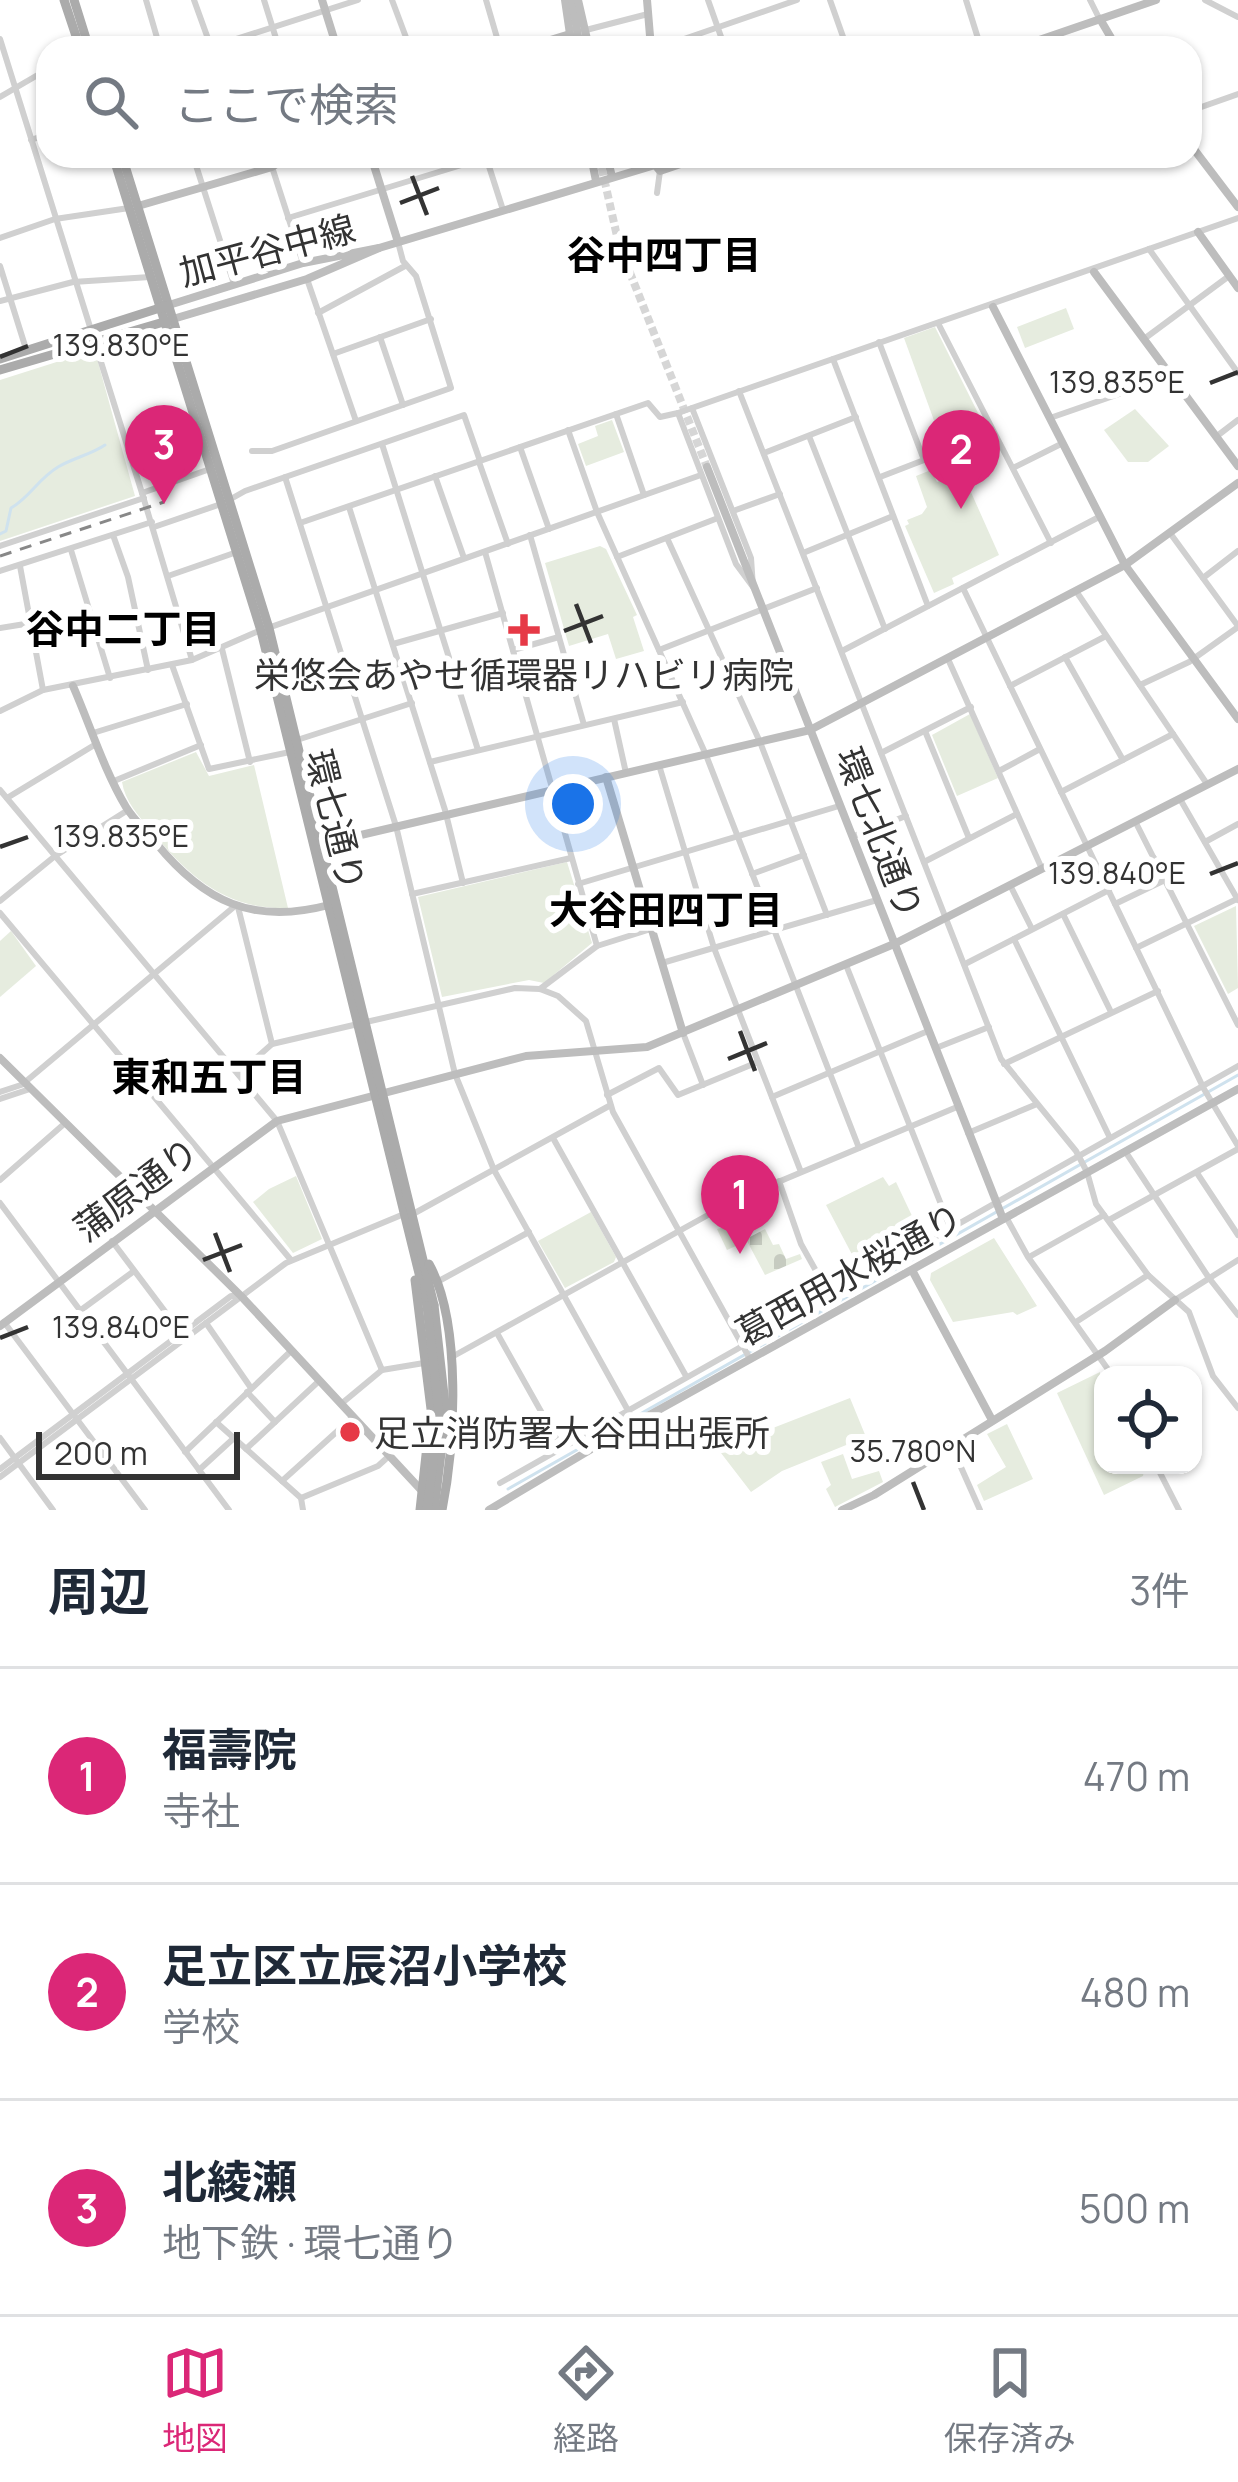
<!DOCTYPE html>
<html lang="ja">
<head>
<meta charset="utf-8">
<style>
	:root { --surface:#fff; --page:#f2f2f3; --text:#1f2937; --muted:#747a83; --line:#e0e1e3; --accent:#db2777 }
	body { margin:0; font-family:Manrope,"Noto Sans JP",sans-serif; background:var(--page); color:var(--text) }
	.controls { position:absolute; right:36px; bottom:36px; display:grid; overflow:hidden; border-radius:24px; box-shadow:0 3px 9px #0004 }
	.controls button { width:108px; height:108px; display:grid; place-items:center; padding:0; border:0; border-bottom:3px solid var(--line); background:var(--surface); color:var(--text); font:60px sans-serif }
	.scale { position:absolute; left:36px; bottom:30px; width:204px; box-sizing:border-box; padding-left:12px; border:6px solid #333; border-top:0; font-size:33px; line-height:42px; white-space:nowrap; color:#333; -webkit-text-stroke:9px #fff; paint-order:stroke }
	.you { position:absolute; left:573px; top:804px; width:42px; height:42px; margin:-30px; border:9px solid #fff; border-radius:50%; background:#1a73e8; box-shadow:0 0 0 18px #1a73e833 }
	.badge { display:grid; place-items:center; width:78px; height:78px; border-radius:50%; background:var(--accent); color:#fff; font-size:39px; font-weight:700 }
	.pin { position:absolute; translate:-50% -99px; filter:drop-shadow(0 3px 6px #0008) }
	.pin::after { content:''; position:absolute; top:63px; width:42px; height:36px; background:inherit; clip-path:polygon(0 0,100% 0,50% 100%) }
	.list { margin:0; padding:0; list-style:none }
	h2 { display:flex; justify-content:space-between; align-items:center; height:156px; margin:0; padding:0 48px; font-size:51px }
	h2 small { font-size:39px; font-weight:400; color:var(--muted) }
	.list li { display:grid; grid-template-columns:78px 1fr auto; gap:36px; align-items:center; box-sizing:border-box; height:216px; padding:0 48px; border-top:3px solid var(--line) }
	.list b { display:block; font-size:45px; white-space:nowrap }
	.list p { margin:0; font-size:39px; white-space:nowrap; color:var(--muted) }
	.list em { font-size:39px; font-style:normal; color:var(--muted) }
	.icon { flex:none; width:66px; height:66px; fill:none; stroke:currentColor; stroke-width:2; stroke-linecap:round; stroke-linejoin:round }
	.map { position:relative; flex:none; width:1238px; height:1510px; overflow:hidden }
	.search { position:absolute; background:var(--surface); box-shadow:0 3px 9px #0004; left:36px; right:36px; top:36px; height:132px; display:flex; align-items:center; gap:30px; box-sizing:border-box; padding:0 42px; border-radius:36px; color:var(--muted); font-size:45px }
	.sheet { height:804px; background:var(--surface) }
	nav { display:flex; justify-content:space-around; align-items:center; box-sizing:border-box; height:168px; border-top:3px solid var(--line); background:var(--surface); font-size:33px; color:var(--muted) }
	nav a { display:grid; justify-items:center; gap:6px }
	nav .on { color:var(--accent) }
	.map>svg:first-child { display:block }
	.green { fill:#e6ecdf }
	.cemetery { fill:url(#cemetery-stones) }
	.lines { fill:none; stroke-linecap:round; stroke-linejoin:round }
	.stream { stroke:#cfe2ee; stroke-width:3 }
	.secondary-tunnel { stroke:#d6d6d6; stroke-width:8; stroke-dasharray:8 4; stroke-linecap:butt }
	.street { stroke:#d0d0d0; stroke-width:6 }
	.secondary { stroke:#bdbdbd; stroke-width:8 }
	.primary { stroke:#ababab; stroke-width:9 }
	.rail { stroke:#888; stroke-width:3; stroke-dasharray:12 9; stroke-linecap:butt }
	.primary-bridge { stroke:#ababab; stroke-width:9 }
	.ticks { fill:none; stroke:#333; stroke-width:4.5 }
	.poi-dot { fill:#e63946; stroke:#fff; stroke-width:4.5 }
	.labels { text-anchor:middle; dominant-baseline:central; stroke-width:12; stroke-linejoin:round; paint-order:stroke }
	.street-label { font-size:36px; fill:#333; stroke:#fff }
	.poi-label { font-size:36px; fill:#333; stroke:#fff }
	.neighbourhood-label { font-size:39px; font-weight:bold; fill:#000; stroke:#fff }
	.ticks-label { font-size:30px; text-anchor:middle; fill:#333; stroke:#fff; stroke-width:12; stroke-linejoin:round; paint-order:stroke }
</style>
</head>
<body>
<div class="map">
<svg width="1238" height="1510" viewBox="0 0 1238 1510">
	<defs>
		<pattern id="cemetery-stones" width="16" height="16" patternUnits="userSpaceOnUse" patternTransform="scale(3)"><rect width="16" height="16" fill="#e6ecdf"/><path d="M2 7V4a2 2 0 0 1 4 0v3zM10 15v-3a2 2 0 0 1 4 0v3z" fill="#c6cbc0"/></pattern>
	</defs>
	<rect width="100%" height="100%" fill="#fff"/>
	<g class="green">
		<polygon points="1066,308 1074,329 1025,348 1017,327"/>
		<polygon points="935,327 987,431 944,448 904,338"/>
		<polygon points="88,352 96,355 135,496 0,541 0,380"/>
		<polygon points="1135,409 1169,446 1148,462 1128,462 1104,430"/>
		<polygon points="612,420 624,452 586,466 578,444 598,436 595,426"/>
		<polygon points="931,470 937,482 962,472 999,555 952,578 954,584 934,593 905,526 909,524 907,520 922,514 927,507 916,476"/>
		<polygon points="600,546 606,549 637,615 633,617 644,651 616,659 608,634 569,646 545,563"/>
		<polygon points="970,714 998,778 957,796 932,735"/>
		<path d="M196,752l13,24 45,-11 34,143c-63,2 -99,-32 -137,-77 -13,-16 -26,-30 -29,-49z"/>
		<polygon points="567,862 592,943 544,983 529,980 442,997 418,897"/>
		<polygon points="1236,906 1238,988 1228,994 1194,926"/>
		<polygon points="11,931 36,966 0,997 0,941"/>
		<polygon points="296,1176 322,1239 293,1253 253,1202 269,1189"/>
		<polygon points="883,1177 889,1186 896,1182 913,1218 897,1226 903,1239 857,1264 826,1205"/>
		<polygon points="591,1212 616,1257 614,1262 565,1288 538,1241"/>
		<polygon points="994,1238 1037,1306 1017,1315 1013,1312 953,1322 930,1280 931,1273"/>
		<polygon points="1100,1372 1103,1465 1145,1465 1143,1476 1104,1495 1057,1393"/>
		<polygon points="850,1398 866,1437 782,1471 751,1492 721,1453 732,1444"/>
		<polygon points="1007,1424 1033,1479 984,1501 977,1485 1006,1467 987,1434"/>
		<polygon points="843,1454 852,1479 879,1471 883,1482 835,1507 826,1489 831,1485 821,1462"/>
	</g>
	<polygon class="cemetery" points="740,1223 748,1238 765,1229 773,1245 779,1244 786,1259 800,1254 802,1259 765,1275 747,1241 727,1250 717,1229"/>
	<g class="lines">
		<g class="stream">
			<path d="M0,534l6,-3 5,-23c19,-11 27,-29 47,-41 15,-9 32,-12 47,-22"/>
			<polyline points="508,1489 1238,1075"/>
		</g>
		<polyline class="secondary-tunnel" points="599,156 619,245 707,467"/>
		<g class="street">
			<polyline points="146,0 160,48"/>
			<polyline points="194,0 211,47"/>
			<polyline points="264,0 279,48"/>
			<polyline points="392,0 410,48"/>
			<polyline points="486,0 500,48"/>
			<polyline points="708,0 725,48"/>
			<polyline points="830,0 847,48"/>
			<polyline points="966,0 981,48"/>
			<polyline points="1090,0 1099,18"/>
			<polyline points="1205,0 1238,17"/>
			<polyline points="586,30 648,14"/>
			<polyline points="0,39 91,330"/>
			<polyline points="208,48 358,0"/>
			<polyline points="658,48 797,0"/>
			<polyline points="0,97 48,69"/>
			<polyline points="1190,111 1238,94"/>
			<polyline points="31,140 48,134"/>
			<polyline points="193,156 234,284"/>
			<polyline points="486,157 503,210"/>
			<polyline points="272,167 303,263"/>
			<polyline points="657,193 660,171"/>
			<polyline points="288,218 491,156"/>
			<polyline points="0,238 55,219 129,208"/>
			<polyline points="1149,249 1238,373"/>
			<polyline points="0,266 26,349"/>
			<polyline points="307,279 356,421"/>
			<polyline points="0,301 73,282 150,277"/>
			<polyline points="318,313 405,266"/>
			<polyline points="938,323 1051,543"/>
			<polyline points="380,337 403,405"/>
			<polyline points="1144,339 1229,276"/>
			<polyline points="879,342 924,460"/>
			<polyline points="95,343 142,493 210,469"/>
			<polyline points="333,354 431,319"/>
			<polyline points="833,359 928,606"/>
			<polyline points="739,391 1001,1059 1076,1151 1087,1172 1096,1204 1148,1275 1189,1312 1213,1376 1238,1408"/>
			<polyline points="692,408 1238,218"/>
			<polygon points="692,408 751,558 753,587 736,564 678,413"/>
			<polyline points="616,414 644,495"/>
			<polyline points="1050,418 1171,376"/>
			<polyline points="568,430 597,512 706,755 859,1148"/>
			<polyline points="809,436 885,629"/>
			<polyline points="1217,436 1238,420"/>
			<polyline points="382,444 478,750"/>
			<polyline points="520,447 549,529"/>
			<polyline points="252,451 272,451 451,388 416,276 403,261 398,242"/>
			<polyline points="764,453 856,417"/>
			<polyline points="479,462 508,544"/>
			<polyline points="1013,468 1063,443"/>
			<polyline points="435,476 464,558"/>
			<polyline points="285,477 396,826 455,1074 494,1170 635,1423"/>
			<polyline points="880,477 994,433"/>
			<polyline points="142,493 192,660"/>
			<polyline points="229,500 245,491 464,415 480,461"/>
			<polyline points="349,507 445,810 463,883"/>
			<polyline points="733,511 780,494"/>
			<polyline points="300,523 648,403 660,417 678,413"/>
			<polyline points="154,527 221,504"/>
			<polyline points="1170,533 1238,626"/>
			<polyline points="113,535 128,577 148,670"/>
			<polyline points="530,535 584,725"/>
			<polyline points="667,538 760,742 827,915"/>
			<polyline points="0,546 144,498"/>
			<polyline points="71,550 110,678"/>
			<polyline points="485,552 597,946"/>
			<polyline points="803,553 893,516"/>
			<polyline points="617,557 718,518"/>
			<polyline points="20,566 43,690"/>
			<polyline points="0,571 152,522"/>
			<polyline points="168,576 237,552"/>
			<polyline points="1203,578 1238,551"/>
			<polyline points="963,588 1204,1089 1238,1146"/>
			<polyline points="1076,591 1207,784"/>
			<polyline points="0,628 31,623"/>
			<polyline points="34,640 93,624"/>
			<polyline points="393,644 503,613"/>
			<polyline points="222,649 250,762"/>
			<polyline points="513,650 559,637"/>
			<polyline points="659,650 817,588"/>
			<polyline points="842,651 1099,517"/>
			<polyline points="1065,657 1123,760"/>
			<polyline points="948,659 1042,869"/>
			<polyline points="172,665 209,769 290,752"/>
			<polyline points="1140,685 1189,662 1238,627"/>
			<polyline points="1010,686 1106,636"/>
			<polyline points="0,711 43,690 192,660 254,633 701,475"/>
			<polyline points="614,719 626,773"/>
			<polyline points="925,731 969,838"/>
			<polyline points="93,733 187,704"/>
			<polyline points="297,740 412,703"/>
			<polyline points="881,753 971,707"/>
			<polyline points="430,762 683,702"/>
			<polyline points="659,765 714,948 801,1172"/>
			<polyline points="999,771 1040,749"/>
			<polyline points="114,781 201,745"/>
			<polyline points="0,790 277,1121 382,1370"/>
			<polyline points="1061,792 1173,734"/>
			<polyline points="7,798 96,744"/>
			<polyline points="1180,799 1238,900"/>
			<polyline points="1135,821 1238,1025"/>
			<polyline points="854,836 906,816"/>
			<polyline points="1205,842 1238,824"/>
			<polyline points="924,862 1017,814"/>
			<polyline points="752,874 804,855"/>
			<polyline points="1104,882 1154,858"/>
			<polyline points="578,884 839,806"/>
			<polyline points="1010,885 1032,929"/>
			<polyline points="412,894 571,858"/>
			<polyline points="0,901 55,856 128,810"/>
			<polyline points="1115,904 1165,880"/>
			<polyline points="238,907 272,1044"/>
			<polyline points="0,913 291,1260"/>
			<polyline points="1063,914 1111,1012"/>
			<polyline points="1014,939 1110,1138"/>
			<polyline points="1136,948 1237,899"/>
			<polyline points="662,963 877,900"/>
			<polyline points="965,964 1109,890"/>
			<polyline points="846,965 950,1227"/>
			<polyline points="540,989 597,946 651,929"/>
			<polyline points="366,1022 515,988 540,989 558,996 586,1021 613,1112 750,1359"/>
			<polyline points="683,1033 703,1085"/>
			<polyline points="936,1048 989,1027"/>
			<polyline points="1004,1064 1158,991"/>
			<polyline points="238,1074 272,1044 358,1024"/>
			<polyline points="24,1083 235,906"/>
			<polyline points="0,1092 24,1084"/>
			<polyline points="607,1095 659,1068 678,1095 758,1062"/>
			<polyline points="772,1097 928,1031"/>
			<polyline points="0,1099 30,1089"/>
			<polyline points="968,1133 1037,1104"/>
			<polyline points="553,1138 686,1376"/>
			<polyline points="1125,1151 1209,1278 1238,1315"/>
			<polyline points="1197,1173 1238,1235"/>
			<polyline points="0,1180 64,1124"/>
			<polyline points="779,1181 801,1244 830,1296"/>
			<polyline points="0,1203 229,1510"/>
			<polyline points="413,1214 609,1106"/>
			<polyline points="1006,1217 1028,1257 1112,1375"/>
			<polyline points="1109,1220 1238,1149"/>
			<polyline points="112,1241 182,1334"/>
			<polyline points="1029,1257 1104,1215"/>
			<polyline points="437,1282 529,1232"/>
			<polyline points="1175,1300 1238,1260"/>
			<polyline points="81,1310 134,1271"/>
			<polyline points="4,1322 145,1510"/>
			<polyline points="1076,1322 1148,1275"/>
			<polyline points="206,1323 251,1388"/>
			<polyline points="497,1333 561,1447"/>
			<polyline points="450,1358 735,1200 957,1107"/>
			<polyline points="247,1392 275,1422"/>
			<polyline points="341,1404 382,1370 424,1363"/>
			<polyline points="216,1422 301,1498 303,1510"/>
			<polyline points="0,1438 53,1510"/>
			<polyline points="952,1447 980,1510"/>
			<polyline points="246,1449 319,1381"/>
			<polyline points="185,1452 291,1351"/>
			<polyline points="1156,1465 1179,1510"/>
			<polyline points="0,1469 231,1296 239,1296"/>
			<polyline points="199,1470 234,1438"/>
			<polyline points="0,1477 286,1263 404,1214"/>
			<polyline points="282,1481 353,1417"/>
			<polyline points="500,1483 1238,1066"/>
			<polyline points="301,1498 378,1466 389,1456"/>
		</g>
		<g class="secondary">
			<polyline points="322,0 337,48"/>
			<polyline points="565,0 572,48"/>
			<polyline points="572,0 580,48"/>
			<polyline points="578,0 589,48"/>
			<polyline points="647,0 651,48"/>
			<polyline points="1100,19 1117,48"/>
			<polyline points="524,48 570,34"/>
			<polyline points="1016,48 1156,0"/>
			<polyline points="1190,144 1238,207"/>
			<polyline points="371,156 398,242"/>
			<polyline points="591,156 596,181"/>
			<polyline points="607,156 612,177"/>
			<polyline points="655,165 660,171 704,156"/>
			<polyline points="138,206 272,167 289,156"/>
			<polyline points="1198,232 1238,288"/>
			<polyline points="379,248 655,165"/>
			<polyline points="1094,272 1238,466"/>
			<polyline points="169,305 303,263 379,248 307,279 173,319"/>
			<polyline points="993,307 1125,565 1238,719"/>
			<polyline points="707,467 1003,1219"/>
			<path d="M73,686c17,39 31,84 53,121 8,13 20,24 30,36 48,59 97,82 173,62"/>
			<polyline points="606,777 683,1033"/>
			<polyline points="318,845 810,730 1125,565 1238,483"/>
			<polyline points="0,1058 241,1296 423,1492"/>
			<polyline points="912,1270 992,1420"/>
			<polyline points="0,1326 277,1121 526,1056 647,1047 894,944 1238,769"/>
			<polyline points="489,1510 635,1423 1238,1089"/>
			<polyline points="842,1510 874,1495 1105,1351 1175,1300"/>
		</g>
		<g class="primary">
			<polyline points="64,0 80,48"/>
			<polyline points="74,0 89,48"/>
			<polyline points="113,156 261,631 427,1306"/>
			<polyline points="122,156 269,628 434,1305"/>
			<polyline points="0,359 166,306"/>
			<polyline points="0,370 167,321"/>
			<path d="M429,1264c33,59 26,181 13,246"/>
			<polyline points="415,1280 431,1409 420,1510"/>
		</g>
		<polyline class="rail" points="0,556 164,502"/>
		<g class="primary-bridge">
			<polyline points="434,1305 446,1413 434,1510"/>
			<polyline points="427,1510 439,1413 427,1306"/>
		</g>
	</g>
	<path class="ticks" d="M412,176l15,39M400,203l39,-15M0,357l28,-11M1210,383l28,-11M576,604l15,39M564,631l39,-15M0,847l28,-10M1210,874l28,-11M740,1031l15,40M728,1059l39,-16M215,1233l15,39M203,1260l39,-15M0,1338l28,-11M913,1482l11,28"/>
	<g class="poi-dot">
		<path d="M518 612h12v12h12v12h-12v12h-12v-12h-12v-12h12z"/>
		<circle cx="350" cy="1432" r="12"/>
	</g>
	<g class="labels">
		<g class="street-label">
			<text transform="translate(267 250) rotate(-15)">加平谷中線</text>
			<text transform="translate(336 820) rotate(76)">環七通り</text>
			<text transform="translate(880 833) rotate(69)">環七北通り</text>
			<text transform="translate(136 1189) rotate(-37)">蒲原通り</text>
			<text transform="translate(849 1274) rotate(-29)">葛西用水桜通り</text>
		</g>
		<g class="poi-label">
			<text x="524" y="674">栄悠会あやせ循環器リハビリ病院</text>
			<text x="374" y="1432" text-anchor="start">足立消防署大谷田出張所</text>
		</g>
		<g class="neighbourhood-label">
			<text x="664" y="254">谷中四丁目</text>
			<text x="123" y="628">谷中二丁目</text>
			<text x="666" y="909">大谷田四丁目</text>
			<text x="209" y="1076">東和五丁目</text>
		</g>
	</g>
	<g class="ticks-label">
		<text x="121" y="356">139.830°E</text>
		<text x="1117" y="393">139.835°E</text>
		<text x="121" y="847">139.835°E</text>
		<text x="1117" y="884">139.840°E</text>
		<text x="121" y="1338">139.840°E</text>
		<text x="913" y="1462">35.780°N</text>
	</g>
</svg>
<div class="controls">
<button><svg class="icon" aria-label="locate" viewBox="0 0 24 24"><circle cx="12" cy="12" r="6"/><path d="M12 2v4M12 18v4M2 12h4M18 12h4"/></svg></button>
</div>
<div class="scale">200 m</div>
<div class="you"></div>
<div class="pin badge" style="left:740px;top:1254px">1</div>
<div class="pin badge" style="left:961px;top:509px">2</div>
<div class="pin badge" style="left:164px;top:504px">3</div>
<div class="search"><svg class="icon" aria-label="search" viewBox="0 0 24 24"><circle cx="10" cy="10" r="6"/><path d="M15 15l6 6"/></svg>ここで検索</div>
</div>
<section class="sheet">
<h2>周辺<small>3件</small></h2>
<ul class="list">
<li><span class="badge">1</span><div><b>福壽院</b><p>寺社</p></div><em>470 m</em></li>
<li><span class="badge">2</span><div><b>足立区立辰沼小学校</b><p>学校</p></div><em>480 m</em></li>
<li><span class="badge">3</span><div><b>北綾瀬</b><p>地下鉄 · 環七通り</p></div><em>500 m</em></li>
</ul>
</section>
<nav>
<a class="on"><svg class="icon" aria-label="map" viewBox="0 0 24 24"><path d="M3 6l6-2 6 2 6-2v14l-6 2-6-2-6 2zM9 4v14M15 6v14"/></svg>地図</a>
<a><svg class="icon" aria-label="directions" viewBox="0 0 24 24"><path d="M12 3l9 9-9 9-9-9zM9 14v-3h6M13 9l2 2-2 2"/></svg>経路</a>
<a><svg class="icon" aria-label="saved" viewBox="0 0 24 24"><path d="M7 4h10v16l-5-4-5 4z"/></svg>保存済み</a>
</nav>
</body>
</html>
